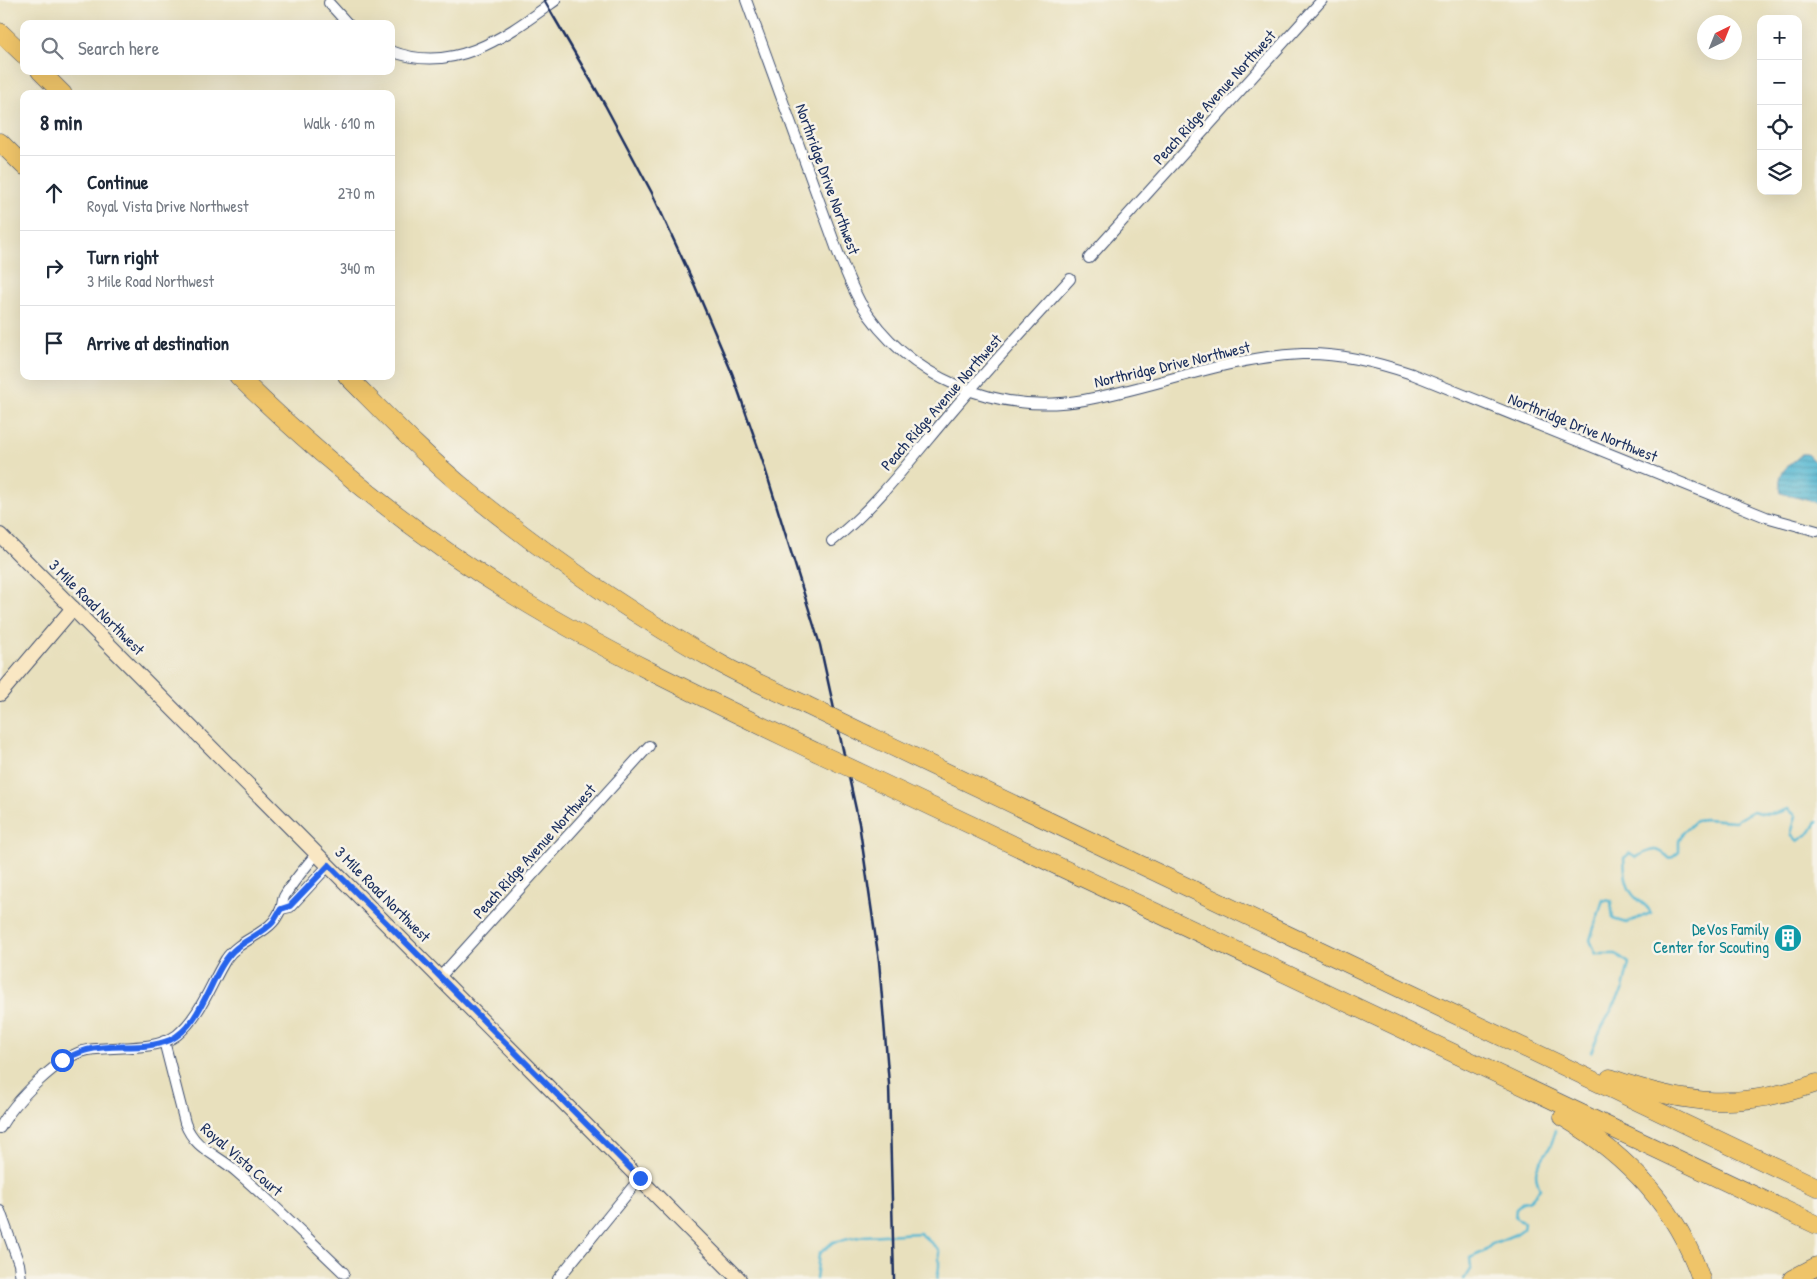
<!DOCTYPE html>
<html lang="en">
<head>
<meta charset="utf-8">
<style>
	:root { --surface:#fff; --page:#f2f2f3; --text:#1f2937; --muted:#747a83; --line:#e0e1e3 }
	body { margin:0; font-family:"Patrick Hand",sans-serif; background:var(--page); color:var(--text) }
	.controls { position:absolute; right:15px; top:15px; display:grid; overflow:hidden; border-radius:10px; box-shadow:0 5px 20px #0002 }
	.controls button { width:45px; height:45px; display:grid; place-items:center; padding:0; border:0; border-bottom:1px solid var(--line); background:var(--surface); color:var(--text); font:25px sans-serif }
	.compass { position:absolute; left:1697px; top:15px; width:45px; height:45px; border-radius:50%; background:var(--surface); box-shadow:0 5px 20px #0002; rotate:43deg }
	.stop { position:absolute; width:15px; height:15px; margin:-11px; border:4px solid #2563eb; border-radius:50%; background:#fff }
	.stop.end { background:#2563eb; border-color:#fff; box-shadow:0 1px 5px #0008 }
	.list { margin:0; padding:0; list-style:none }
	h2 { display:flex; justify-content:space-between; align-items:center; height:65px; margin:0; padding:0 20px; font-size:21px }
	h2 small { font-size:16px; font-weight:400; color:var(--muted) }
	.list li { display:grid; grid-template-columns:32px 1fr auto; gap:15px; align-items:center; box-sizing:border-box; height:75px; padding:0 20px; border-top:1px solid var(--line) }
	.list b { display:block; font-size:19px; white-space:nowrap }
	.list p { margin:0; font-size:16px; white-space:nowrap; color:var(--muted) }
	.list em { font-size:16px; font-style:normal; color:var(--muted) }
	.icon { flex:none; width:28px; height:28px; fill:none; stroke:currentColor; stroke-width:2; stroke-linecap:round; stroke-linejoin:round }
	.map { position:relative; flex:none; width:1817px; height:1279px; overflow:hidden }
	.search { position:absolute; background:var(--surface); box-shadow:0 5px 20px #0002; left:20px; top:20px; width:375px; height:55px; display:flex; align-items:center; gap:12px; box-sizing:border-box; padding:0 18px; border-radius:10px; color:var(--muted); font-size:19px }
	.panel { position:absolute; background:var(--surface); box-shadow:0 5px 20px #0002; left:20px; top:90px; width:375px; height:290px; border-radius:10px }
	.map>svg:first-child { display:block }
	.water { fill:url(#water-rules); stroke:#377398 }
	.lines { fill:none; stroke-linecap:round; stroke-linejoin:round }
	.stream { stroke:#53b7d2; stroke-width:2.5 }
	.street-casing { stroke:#3a4a6c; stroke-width:12 }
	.secondary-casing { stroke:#3a4a6c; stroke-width:16 }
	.highway-casing { stroke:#3a4a6c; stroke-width:19 }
	.street { stroke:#fff; stroke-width:10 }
	.secondary { stroke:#f9e7c3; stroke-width:14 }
	.highway { stroke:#efc469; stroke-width:18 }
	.rail { stroke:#1b2f5e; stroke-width:2.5 }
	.highway-bridge-casing { stroke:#3a4a6c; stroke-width:19; stroke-linecap:butt }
	.highway-bridge { stroke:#efc469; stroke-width:18 }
	.route { stroke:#2563eb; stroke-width:6 }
	.labels { text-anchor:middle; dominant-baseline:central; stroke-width:5; stroke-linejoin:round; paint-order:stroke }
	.street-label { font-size:16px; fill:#1b2f5e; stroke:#f7f3e8 }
	.culture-label { font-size:16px; fill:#0d838f; stroke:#f7f3e8; text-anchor:end }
</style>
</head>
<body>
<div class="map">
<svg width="1817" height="1279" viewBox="0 0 1817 1279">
	<defs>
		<pattern id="water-rules" width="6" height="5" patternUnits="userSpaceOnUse" patternTransform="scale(1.25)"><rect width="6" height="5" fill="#53b7d2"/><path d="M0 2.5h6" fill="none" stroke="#4495ae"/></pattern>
	</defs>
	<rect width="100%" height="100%" fill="#f7f3e8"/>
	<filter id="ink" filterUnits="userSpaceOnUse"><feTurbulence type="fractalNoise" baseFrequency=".02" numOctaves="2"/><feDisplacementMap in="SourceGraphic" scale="10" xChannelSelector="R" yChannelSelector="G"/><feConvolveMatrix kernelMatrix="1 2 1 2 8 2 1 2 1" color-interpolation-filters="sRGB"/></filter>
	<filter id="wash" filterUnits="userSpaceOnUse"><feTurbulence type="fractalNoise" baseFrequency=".0096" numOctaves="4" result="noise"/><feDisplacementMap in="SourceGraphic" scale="20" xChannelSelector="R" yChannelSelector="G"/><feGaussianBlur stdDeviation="1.12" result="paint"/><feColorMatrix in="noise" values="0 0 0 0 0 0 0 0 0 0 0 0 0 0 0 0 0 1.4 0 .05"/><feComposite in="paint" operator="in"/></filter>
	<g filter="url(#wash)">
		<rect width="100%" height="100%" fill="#e8e0bd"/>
		<path class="water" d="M1802,454h5l10,10v39l-36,-10c-5,-23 6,-25 21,-39z"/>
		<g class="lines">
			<g class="stream">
				<path d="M1591,1052l11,-25 21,-38 6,-26 -13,-9h-20l-6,-14 13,-40 8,1 2,18 13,4 25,-10c-4,-8 -8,-9 -14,-14 -12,-10 -12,-26 -13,-41l6,-5 6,4c15,-7 20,-12 33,1l4,-1 6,-5v-11l4,-9 14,-12 7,-1 31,2 18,-10c13,5 22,3 35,-2l8,7 -5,18 7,7 13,-9 6,-10"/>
				<polyline points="816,1279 819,1254 833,1242 864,1236 920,1233 939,1250 939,1267 937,1279"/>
				<path d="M1464,1279l7,-11 -1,-10 13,-6 9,-8 24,-10 7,-5 1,-6 -9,-5 1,-10 7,-6 7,-2 10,-11c-8,-18 -3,-23 7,-37 4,-6 7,-15 9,-22"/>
			</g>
		</g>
	</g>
	<g filter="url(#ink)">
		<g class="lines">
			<defs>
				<g id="street">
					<path d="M746,0l91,250c7,18 14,35 23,52 46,76 138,114 224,98 73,-13 143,-43 218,-46 37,-1 75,8 110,20l354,143 51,14"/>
					<polyline points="329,3 348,24"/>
					<path d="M391,51c64,25 116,-16 165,-51"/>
					<polyline points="1089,258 1322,0"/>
					<path d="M832,541c43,-33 83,-87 119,-129 38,-45 79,-89 119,-133"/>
					<polyline points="281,909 290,907 329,865"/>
					<polyline points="440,977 649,746"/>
					<path d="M164,1041l21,82c10,27 32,31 52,49 37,32 71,67 107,101"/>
					<path d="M0,1128c13,-25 59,-73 88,-78 27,-5 66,2 89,-15 24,-20 33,-50 49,-76 12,-18 35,-23 47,-37 3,-3 6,-9 8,-13 2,-5 1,-10 4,-14 9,-15 21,-28 32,-42"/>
					<polyline points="0,1211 19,1264 21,1279"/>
					<polyline points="558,1279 640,1178"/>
				</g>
				<g id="secondary">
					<polyline points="0,535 739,1279"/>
					<polyline points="0,694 73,608"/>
				</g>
				<g id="highway">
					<polyline points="0,32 24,55"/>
					<polyline points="40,71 63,94"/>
					<polyline points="0,142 24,166"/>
					<path d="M238,376c84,83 176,158 277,220 96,59 199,107 301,156"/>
					<path d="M347,376c39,39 78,80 121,115 79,65 163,123 253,173 27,15 57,28 85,41"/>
					<polyline points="868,735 1817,1187"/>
					<polyline points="878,781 1817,1225"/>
					<path d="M1610,1078c78,28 129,32 207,5"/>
					<path d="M1563,1117c64,38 114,91 138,162"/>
					<polyline points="1792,1279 1817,1266"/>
				</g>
			</defs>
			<use href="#street" class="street-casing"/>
			<use href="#secondary" class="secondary-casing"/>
			<use href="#highway" class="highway-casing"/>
			<use href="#street" class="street"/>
			<use href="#secondary" class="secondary"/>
			<use href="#highway" class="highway"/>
			<polyline class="rail" points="544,0 605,105 652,193 695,286 732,373 762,459 820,645 859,823 879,961 889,1084 894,1279"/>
			<defs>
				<g id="highway-bridge">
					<polyline points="806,705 868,735"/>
					<polyline points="816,752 878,781"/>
				</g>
			</defs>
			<use href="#highway-bridge" class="highway-bridge-casing"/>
			<use href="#highway-bridge" class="highway-bridge"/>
		</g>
	</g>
	<g class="lines" filter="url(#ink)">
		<path class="route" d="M62,1060c8,-3 17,-8 25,-10 27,-7 57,1 83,-10 33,-16 40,-66 63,-89 11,-11 31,-18 40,-29 3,-4 5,-9 8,-13l9,-3 39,-41 311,313"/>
	</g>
	<defs>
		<symbol id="building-disc" viewBox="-11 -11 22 22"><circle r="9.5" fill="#0f9aa8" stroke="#f7f3e8"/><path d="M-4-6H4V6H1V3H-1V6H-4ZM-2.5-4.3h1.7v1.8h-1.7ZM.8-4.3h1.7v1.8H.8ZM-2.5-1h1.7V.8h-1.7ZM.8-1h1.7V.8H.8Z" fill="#fff"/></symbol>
	</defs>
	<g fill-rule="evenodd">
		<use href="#building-disc" x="1772" y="922" width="32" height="32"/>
	</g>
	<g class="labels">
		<g class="street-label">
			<text transform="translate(1214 97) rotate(-48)">Peach Ridge Avenue Northwest</text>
			<text transform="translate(828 179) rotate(70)">Northridge Drive Northwest</text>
			<text transform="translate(1172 364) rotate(-13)">Northridge Drive Northwest</text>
			<text transform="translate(941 402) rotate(-49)">Peach Ridge Avenue Northwest</text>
			<text transform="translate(1583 427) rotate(22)">Northridge Drive Northwest</text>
			<text transform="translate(97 607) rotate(45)">3 Mile Road Northwest</text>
			<text transform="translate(534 851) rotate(-48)">Peach Ridge Avenue Northwest</text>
			<text transform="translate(383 894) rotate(45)">3 Mile Road Northwest</text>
			<text transform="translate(242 1159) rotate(41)">Royal Vista Court</text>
		</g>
		<g class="culture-label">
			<text x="1769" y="929">DeVos Family<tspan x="1769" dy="18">Center for Scouting</tspan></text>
		</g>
	</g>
</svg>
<div class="controls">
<button>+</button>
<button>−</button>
<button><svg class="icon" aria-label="locate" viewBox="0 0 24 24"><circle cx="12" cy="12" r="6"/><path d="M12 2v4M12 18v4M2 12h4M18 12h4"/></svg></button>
<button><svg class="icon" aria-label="layers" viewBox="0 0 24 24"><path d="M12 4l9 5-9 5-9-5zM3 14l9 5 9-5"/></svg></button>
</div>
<svg class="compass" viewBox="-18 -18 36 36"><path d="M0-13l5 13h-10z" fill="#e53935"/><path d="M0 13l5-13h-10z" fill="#747a83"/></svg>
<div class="stop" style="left:62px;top:1060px"></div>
<div class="stop end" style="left:640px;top:1178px"></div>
<div class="search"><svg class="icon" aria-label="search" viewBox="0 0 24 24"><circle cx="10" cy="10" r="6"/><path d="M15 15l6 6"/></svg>Search here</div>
<section class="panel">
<h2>8 min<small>Walk · 610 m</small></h2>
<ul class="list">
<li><svg class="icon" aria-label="ahead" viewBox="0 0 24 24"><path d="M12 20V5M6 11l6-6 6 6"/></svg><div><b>Continue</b><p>Royal Vista Drive Northwest</p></div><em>270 m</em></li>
<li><svg class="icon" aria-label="right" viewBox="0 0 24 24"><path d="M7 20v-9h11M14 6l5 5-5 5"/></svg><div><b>Turn right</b><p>3 Mile Road Northwest</p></div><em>340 m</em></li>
<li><svg class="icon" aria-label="arrive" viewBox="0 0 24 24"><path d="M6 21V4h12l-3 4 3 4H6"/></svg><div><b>Arrive at destination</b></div></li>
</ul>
</section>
</div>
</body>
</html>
